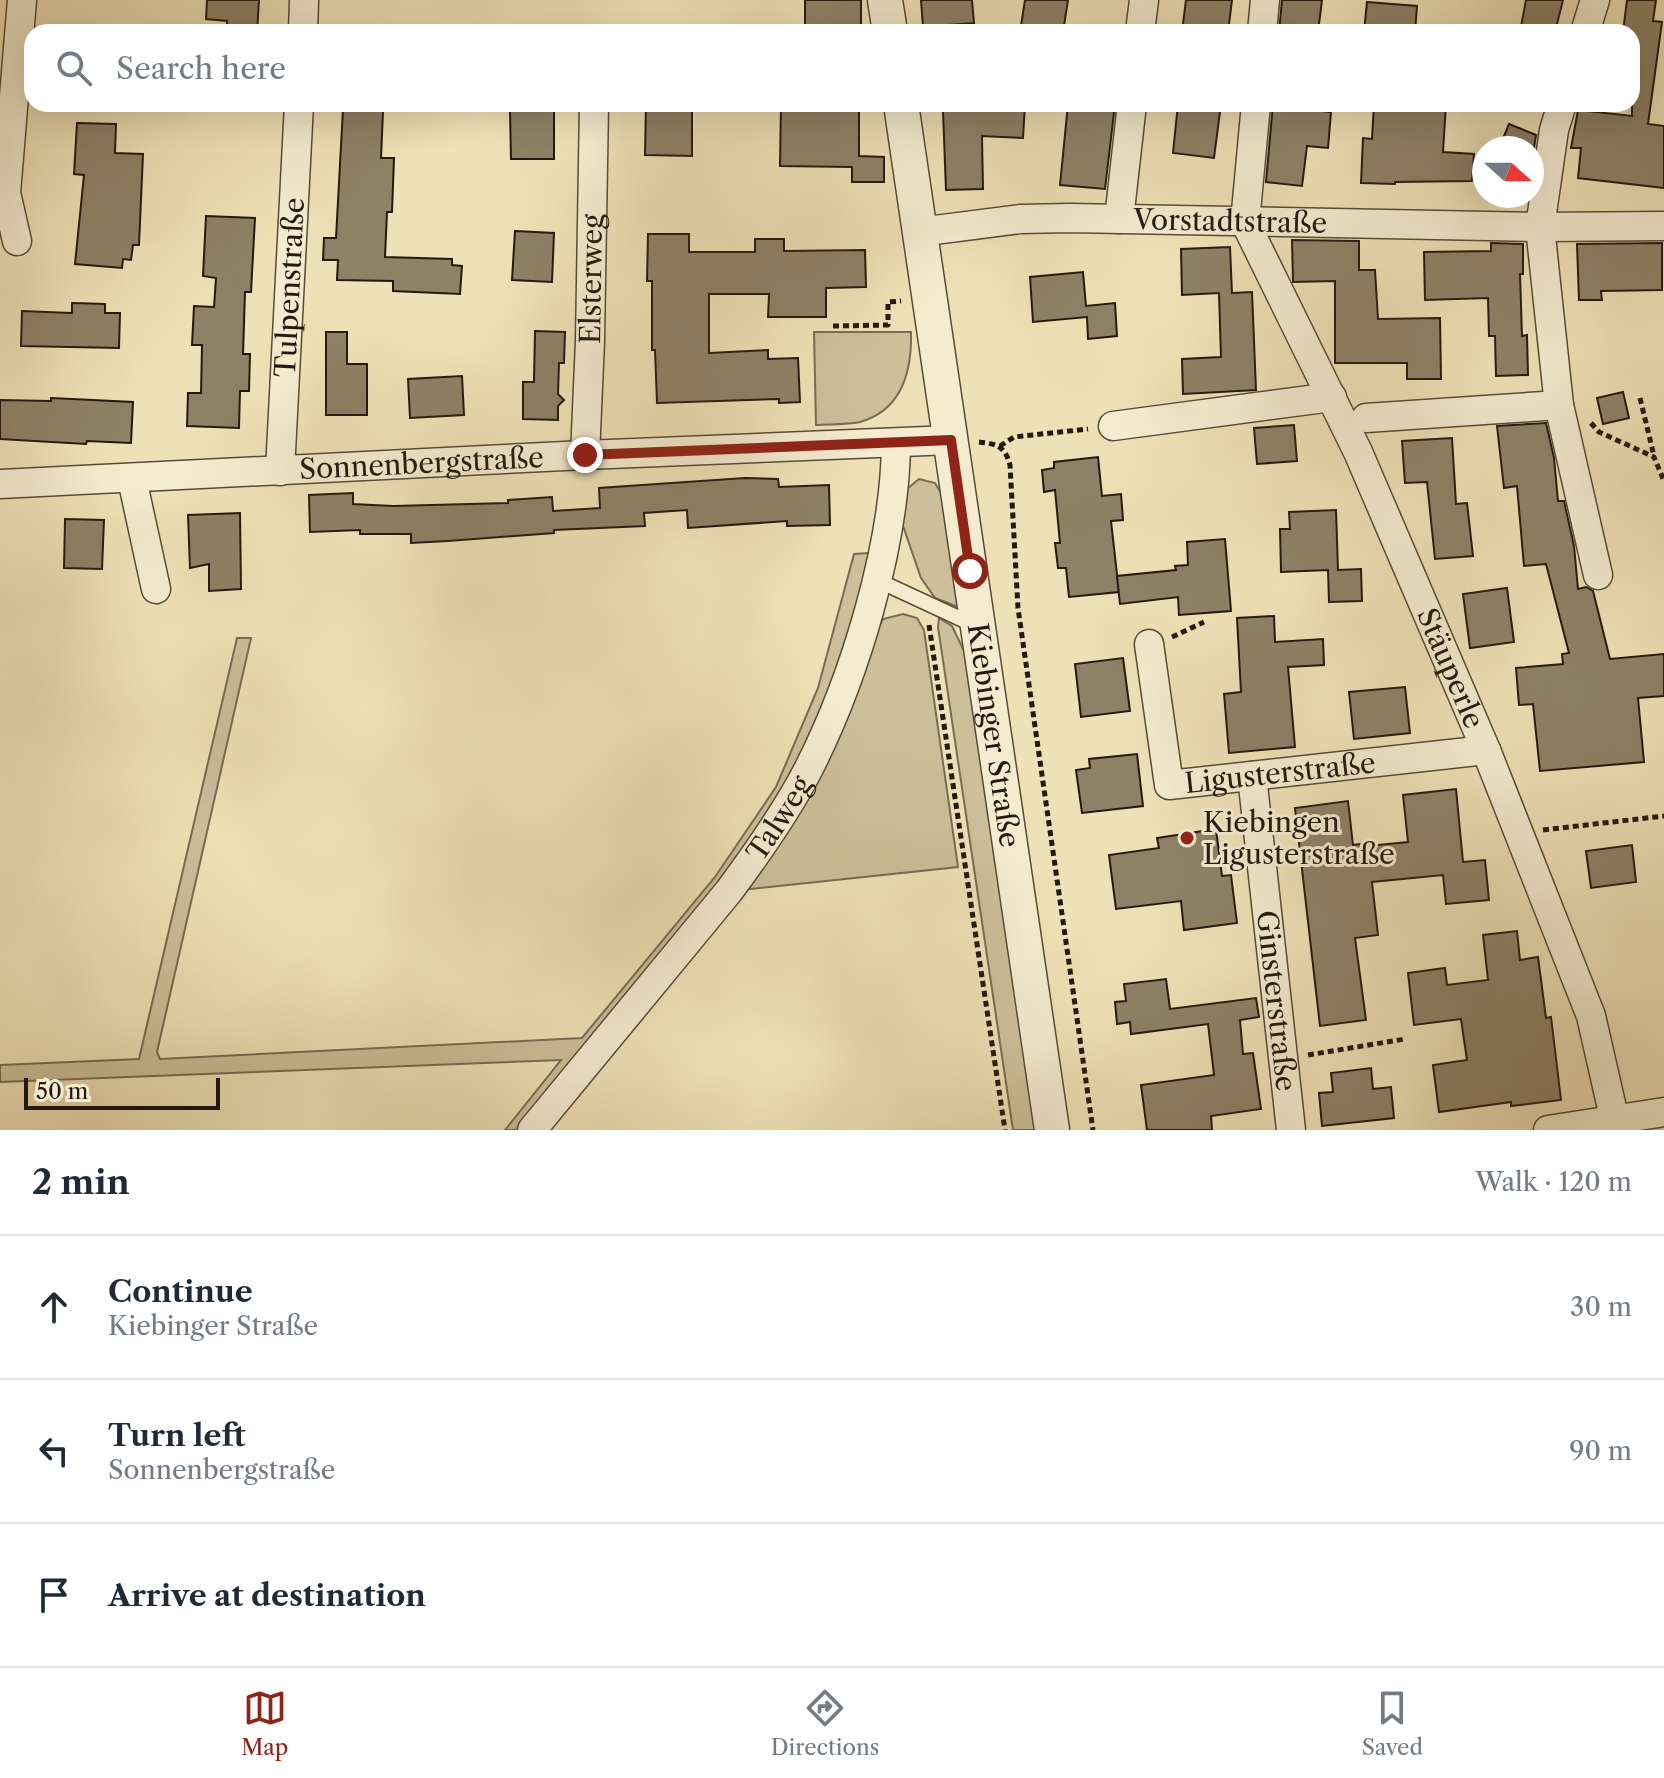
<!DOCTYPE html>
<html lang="en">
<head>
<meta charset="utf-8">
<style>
	:root { --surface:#fff; --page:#f6f6f7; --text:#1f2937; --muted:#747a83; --line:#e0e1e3; --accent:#8f2418 }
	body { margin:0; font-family:"Libre Caslon Text",serif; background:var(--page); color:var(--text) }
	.compass { position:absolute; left:1472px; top:136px; width:72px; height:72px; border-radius:50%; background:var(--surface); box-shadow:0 8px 32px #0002; rotate:111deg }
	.scale { position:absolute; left:24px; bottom:20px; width:196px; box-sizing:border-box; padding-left:8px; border:4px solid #24190f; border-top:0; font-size:22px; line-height:28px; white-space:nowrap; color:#24190f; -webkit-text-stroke:6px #f5ecd0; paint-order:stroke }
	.stop { position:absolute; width:24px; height:24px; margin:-18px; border:6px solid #8f2418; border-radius:50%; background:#fff }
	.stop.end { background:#8f2418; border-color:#fff; box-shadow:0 2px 8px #0008 }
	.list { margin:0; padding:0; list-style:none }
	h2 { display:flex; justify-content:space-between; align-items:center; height:104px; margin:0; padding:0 32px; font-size:34px }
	h2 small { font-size:26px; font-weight:400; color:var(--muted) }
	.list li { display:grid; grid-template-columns:52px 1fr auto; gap:24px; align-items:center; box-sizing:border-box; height:144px; padding:0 32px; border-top:2px solid var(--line) }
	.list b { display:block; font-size:30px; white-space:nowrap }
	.list p { margin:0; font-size:26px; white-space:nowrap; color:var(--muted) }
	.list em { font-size:26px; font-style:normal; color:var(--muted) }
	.icon { flex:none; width:44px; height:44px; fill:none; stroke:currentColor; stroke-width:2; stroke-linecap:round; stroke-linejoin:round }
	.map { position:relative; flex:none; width:1664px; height:1130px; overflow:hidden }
	.search { position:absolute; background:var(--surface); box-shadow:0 8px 32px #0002; left:24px; right:24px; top:24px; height:88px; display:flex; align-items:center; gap:20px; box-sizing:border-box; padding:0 28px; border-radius:24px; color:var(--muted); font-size:30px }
	.sheet { height:536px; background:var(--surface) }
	nav { display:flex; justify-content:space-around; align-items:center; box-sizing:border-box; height:112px; border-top:2px solid var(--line); background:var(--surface); font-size:22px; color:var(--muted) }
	nav a { display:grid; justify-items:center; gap:4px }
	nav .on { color:var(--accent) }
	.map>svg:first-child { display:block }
	.green { fill:#ccbf9a; stroke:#786c54; stroke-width:2 }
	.building { fill:#8e8166; stroke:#24190f; stroke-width:2 }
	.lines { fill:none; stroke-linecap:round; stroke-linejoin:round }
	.service-casing { stroke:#574b39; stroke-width:17 }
	.minor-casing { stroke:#574b39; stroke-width:31 }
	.tertiary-casing { stroke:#574b39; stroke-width:37 }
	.path { stroke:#24190f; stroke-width:5; stroke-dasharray:6 4; stroke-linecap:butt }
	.service { stroke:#f5ecd0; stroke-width:14 }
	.minor { stroke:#f5ecd0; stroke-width:28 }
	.tertiary { stroke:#f5ecd0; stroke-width:34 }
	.route { stroke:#8f2418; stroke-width:10 }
	.poi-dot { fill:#8f2418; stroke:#f5ecd0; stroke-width:3 }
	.labels { text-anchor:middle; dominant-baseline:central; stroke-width:6; stroke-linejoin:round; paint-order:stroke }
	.street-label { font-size:28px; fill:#24190f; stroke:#f5ecd0 }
	.poi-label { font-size:28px; fill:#24190f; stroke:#f5ecd0; text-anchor:start }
</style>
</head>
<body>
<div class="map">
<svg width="1664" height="1130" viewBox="0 0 1664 1130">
	<rect width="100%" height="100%" fill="#efe1b7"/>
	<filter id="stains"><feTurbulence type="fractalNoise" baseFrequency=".0025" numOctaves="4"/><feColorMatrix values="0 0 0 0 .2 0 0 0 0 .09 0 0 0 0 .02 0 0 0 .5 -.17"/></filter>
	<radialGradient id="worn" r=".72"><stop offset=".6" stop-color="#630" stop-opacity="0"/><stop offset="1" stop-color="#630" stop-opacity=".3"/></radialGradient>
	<g class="green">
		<path d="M814,332h97c1,39 -9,78 -51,90 -14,3 -30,2 -44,3z"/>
		<polygon points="919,479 935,483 944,498 961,608 935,598 921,578 901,520 902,493"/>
		<polygon points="869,553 862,596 834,684 803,756 727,879 520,1130 505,1130 561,1060 0,1082 0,1065 139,1059 237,638 251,638 157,1052 160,1059 582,1038 715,877 776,787 818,688 854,554"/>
		<polygon points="903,614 917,618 924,630 958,867 741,890 883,619"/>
		<polygon points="939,618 952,626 967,657 1037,1130 1013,1130 938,627"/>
	</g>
	<g class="building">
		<polygon points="207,0 259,0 257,32 227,32 227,21 206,19"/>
		<rect x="805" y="0" width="56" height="32"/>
		<polygon points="921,0 972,0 974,23 923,27"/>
		<polygon points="1025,0 1068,0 1063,32 1020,32"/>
		<polygon points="1186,0 1232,0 1228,32 1182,32"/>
		<polygon points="1282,0 1322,0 1318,32 1279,32"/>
		<polygon points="1526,0 1563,0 1555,32 1520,32"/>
		<polygon points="1627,0 1656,0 1653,21 1662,22 1648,124 1664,126 1664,188 1578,178 1581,148 1571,148 1578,110 1632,116 1632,32 1623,32"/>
		<polygon points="1367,2 1417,6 1415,32 1364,32"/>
		<polygon points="646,104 692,104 692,156 645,155"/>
		<polygon points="781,104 859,105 859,156 884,157 884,182 852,182 852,167 780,166"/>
		<polygon points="999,104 1025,104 1023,138 982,136 983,189 946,190 943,111 999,109"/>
		<polygon points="1068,104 1115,104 1105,189 1060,185"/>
		<polygon points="1178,104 1221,104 1214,158 1173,153"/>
		<polygon points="1273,104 1311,104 1311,110 1331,112 1328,148 1307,146 1302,186 1266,182"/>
		<polygon points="1374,104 1446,104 1443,152 1474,154 1472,181 1395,182 1395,184 1361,183 1363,138 1372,139"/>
		<polygon points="343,109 383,111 381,158 394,158 392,212 387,212 385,257 452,259 452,265 462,266 460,294 393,291 393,281 337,280 338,260 323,260 324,238 336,238"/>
		<polygon points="554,109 554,159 511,159 510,110"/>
		<polygon points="77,123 116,124 115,153 143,154 139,245 133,245 131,260 123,259 122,268 75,264 84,175 74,174"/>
		<polygon points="1509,124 1536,135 1534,148 1499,148"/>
		<polygon points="206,216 255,218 251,292 245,292 243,354 250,354 249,391 240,391 239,428 187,426 188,393 201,393 202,345 192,345 194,306 214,307 216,278 203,276"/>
		<polygon points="515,231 554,233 552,282 512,280"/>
		<polygon points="648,234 689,234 689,252 755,252 755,239 784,239 784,251 865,250 866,287 826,288 826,317 768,317 769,294 709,294 709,353 768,350 768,359 798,358 800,402 779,403 779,399 657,403 655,350 652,350 652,281 647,281"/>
		<polygon points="1292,240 1359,241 1359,270 1375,270 1378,319 1440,318 1441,379 1407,379 1407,363 1335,363 1335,281 1293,282"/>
		<polygon points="1491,243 1523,244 1523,274 1520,274 1522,336 1527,335 1528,375 1496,376 1495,336 1489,336 1488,298 1425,300 1424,252 1491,251"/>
		<polygon points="1662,243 1662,290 1601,291 1602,300 1579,300 1577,244"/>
		<polygon points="1230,247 1232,293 1252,292 1256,390 1183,394 1182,359 1221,357 1219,293 1182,295 1181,249"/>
		<polygon points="1083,272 1086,306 1115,303 1117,336 1088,339 1087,317 1033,322 1030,277"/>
		<polygon points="72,303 105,304 105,313 120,313 119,348 21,346 22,311 72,313"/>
		<polygon points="535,331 565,332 564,363 559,363 558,394 564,400 558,406 558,420 523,419 523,382 534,382"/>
		<polygon points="326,332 347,332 347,364 367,364 367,415 326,415"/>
		<polygon points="462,376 464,415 410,418 408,379"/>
		<polygon points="1623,392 1629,418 1603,424 1597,398"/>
		<polygon points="51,398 133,402 131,443 87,441 86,444 0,439 0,400 51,401"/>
		<polygon points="1546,423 1554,458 1558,501 1564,501 1574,546 1578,589 1586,587 1593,591 1610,659 1664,654 1664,696 1638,698 1644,762 1540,771 1533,704 1519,705 1516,668 1563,664 1562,654 1569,653 1546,564 1524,566 1517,486 1504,488 1497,426"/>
		<polygon points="1294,425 1297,461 1257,464 1254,428"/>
		<polygon points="1452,438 1456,504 1467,503 1473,556 1435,559 1427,482 1405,483 1402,441"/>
		<polygon points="1098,457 1102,496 1121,494 1123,520 1111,521 1119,592 1069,597 1066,568 1058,568 1055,543 1060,543 1055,490 1044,492 1042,470 1054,468 1054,462"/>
		<polygon points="745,478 778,479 779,487 829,485 830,525 787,526 787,521 688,528 687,510 644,513 645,526 554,530 554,533 448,541 411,543 411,534 360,534 360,530 310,532 309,495 353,493 353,504 393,506 508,503 508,500 552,497 553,511 600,508 599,488"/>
		<polygon points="1336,510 1338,570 1361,569 1362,601 1329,602 1328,570 1281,572 1280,529 1290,529 1289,512"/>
		<polygon points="240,513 241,589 209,591 209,564 190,568 188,515"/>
		<polygon points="65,519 104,520 102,569 64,568"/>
		<polygon points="1225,539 1231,611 1179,615 1178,597 1120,604 1117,576 1176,570 1175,566 1188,565 1187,542"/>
		<polygon points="1507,588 1514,642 1470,648 1463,594"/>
		<polygon points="1274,616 1275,642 1323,639 1324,665 1288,667 1295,747 1229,753 1224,694 1241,692 1237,618"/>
		<polygon points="1123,658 1130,711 1081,717 1075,664"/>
		<polygon points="1405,687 1410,733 1354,739 1349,692"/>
		<polygon points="1137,754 1143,806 1082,813 1076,770 1090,768 1089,759"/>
		<polygon points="1456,789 1463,862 1485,860 1489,900 1446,904 1443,875 1372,882 1378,935 1355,938 1366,1020 1320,1026 1295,808 1348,801 1353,845 1367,843 1368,846 1408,842 1403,795"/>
		<polygon points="1216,829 1222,876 1231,875 1237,923 1184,930 1181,901 1116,909 1109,855 1159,848 1157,838"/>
		<polygon points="1632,845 1636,882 1591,888 1586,851"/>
		<polygon points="1517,931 1520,960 1538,957 1546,1018 1551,1017 1561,1100 1511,1106 1511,1102 1439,1112 1433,1065 1467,1060 1461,1019 1414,1025 1408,973 1445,968 1447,985 1488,980 1483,935"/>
		<polygon points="1166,979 1170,1009 1256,998 1259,1017 1240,1020 1243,1054 1253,1053 1261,1109 1211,1116 1212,1130 1147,1130 1141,1085 1214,1075 1208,1024 1131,1034 1130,1022 1117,1024 1115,1002 1126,1001 1124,984"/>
		<polygon points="1371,1068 1373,1089 1391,1087 1394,1118 1322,1126 1319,1093 1333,1092 1331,1073"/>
	</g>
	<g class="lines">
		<defs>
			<polyline id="service" points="877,580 974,625"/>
			<g id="minor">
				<polyline points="303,32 304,0"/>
				<polyline points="1140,32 1144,0"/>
				<polyline points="1262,32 1265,0"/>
				<polyline points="1585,32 1595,0"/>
				<path id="s1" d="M1256,104l-11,118 113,230 128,298 105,266 26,114"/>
				<polyline points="1562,104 1554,130 1540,227 1559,405 1598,575"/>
				<polyline points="1119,219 1132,104"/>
				<path id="s2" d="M919,232l101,-13 50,-1 470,9 124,-1"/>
				<polyline points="17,241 6,193 22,0"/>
				<polyline points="1366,418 1559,405"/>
				<polyline points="1113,426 1332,397"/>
				<path id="s3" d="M585,455l5,-114 4,-237"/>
				<path id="s4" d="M280,471l19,-367"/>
				<polyline points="132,479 156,589"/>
				<path id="s5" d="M0,484l585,-29 366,-15"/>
				<path id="s6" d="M1149,644l20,141 317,-35"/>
				<path id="s7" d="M1252,776l39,354"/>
				<path id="s8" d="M532,1130l197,-239c29,-39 58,-80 80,-123 46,-91 86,-223 87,-324"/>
				<polyline points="1548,1130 1664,1112"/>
			</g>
			<g id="tertiary">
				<polyline points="885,0 890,32"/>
				<path id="s9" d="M901,104l151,1026"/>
			</g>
		</defs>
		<use href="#service" class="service-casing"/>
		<use href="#minor" class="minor-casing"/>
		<use href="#tertiary" class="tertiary-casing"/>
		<g class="path">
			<polyline points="833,326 888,325 888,302 901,301"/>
			<polyline points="1640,398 1654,456"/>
			<polyline points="1591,423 1599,432 1654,457 1664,481"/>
			<path d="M979,442c18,2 26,4 31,23l8,143 75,522"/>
			<polyline points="1000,446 1014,437 1088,429"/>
			<polyline points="929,625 1005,1130"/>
			<polyline points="1172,637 1204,622"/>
			<polyline points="1543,830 1664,816"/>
			<polyline points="1308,1055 1405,1039"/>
		</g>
		<use href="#service" class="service"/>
		<use href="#minor" class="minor"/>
		<use href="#tertiary" class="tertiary"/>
	</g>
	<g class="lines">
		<polyline class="route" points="585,455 951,440 970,571"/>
	</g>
	<circle class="poi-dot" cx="1187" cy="838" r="8"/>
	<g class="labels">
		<g class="street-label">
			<text stroke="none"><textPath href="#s2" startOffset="312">Vorstadtstraße</textPath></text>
			<text stroke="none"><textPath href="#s3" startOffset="176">Elsterweg</textPath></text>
			<text stroke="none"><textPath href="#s4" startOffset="184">Tulpenstraße</textPath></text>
			<text stroke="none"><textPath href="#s5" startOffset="422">Sonnenbergstraße</textPath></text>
			<text stroke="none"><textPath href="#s1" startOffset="610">Stäuperle</textPath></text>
			<text stroke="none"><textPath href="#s9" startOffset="638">Kiebinger Straße</textPath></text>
			<text stroke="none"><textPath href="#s6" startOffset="254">Ligusterstraße</textPath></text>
			<text stroke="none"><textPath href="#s8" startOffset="398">Talweg</textPath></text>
			<text stroke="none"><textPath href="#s7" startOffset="226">Ginsterstraße</textPath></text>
		</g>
		<g class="poi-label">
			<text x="1203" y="822">Kiebingen<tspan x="1203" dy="32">Ligusterstraße</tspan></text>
		</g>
	</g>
	<rect width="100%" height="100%" filter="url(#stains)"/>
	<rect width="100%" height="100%" fill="url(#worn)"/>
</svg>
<svg class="compass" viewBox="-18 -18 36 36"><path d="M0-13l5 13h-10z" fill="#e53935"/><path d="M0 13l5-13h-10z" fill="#747a83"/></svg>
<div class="scale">50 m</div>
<div class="stop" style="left:970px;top:571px"></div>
<div class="stop end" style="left:585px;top:455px"></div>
<div class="search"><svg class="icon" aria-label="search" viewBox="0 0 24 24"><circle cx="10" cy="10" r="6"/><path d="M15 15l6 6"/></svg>Search here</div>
</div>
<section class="sheet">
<h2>2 min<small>Walk · 120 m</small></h2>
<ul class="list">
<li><svg class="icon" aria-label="ahead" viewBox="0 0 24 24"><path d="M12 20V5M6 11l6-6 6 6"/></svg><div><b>Continue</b><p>Kiebinger Straße</p></div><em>30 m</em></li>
<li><svg class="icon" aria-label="left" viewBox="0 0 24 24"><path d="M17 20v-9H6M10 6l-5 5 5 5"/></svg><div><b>Turn left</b><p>Sonnenbergstraße</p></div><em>90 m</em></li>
<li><svg class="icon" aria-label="arrive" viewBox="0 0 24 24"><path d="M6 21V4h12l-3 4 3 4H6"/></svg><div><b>Arrive at destination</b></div></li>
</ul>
</section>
<nav>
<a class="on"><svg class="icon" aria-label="map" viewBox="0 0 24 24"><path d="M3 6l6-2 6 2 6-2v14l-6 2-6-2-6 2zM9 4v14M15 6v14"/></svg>Map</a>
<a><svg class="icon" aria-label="directions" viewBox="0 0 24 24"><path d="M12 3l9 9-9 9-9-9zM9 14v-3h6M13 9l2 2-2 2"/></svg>Directions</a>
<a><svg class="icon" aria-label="saved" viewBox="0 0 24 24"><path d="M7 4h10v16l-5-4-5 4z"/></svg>Saved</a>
</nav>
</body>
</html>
